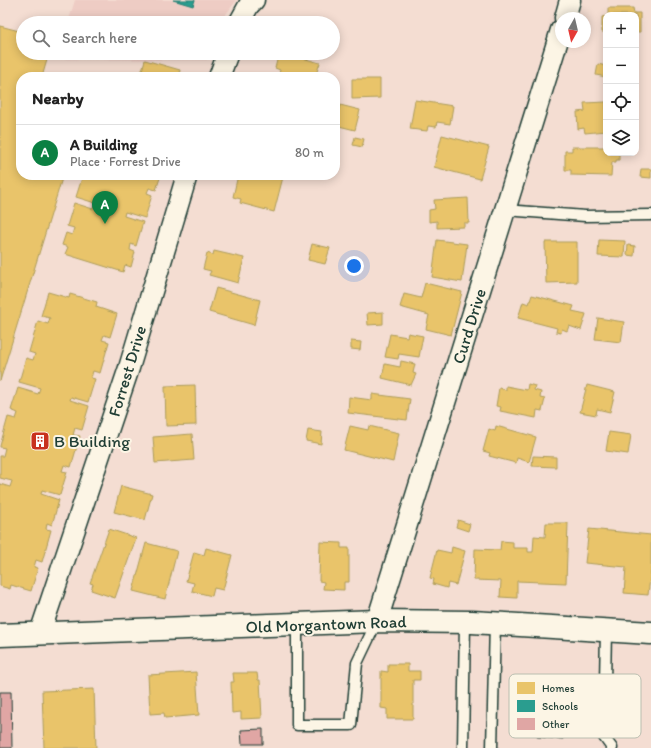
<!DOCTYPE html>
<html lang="en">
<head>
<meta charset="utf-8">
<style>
	:root { --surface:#fff; --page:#f2f2f2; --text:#222; --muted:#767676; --line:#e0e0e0; --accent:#0b8043 }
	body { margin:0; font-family:Itim,sans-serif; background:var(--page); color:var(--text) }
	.controls { position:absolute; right:12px; top:12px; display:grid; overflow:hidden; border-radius:8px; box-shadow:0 2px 10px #0003 }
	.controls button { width:36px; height:36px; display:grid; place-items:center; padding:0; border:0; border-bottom:1px solid var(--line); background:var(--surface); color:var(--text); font:20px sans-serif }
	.compass { position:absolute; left:555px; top:12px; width:36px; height:36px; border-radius:50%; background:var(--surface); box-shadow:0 2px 10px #0003; rotate:188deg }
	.you { position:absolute; left:354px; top:266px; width:14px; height:14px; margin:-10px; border:3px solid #fff; border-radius:50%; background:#1a73e8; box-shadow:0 0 0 6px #1a73e833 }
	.badge { display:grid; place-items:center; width:26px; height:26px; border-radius:50%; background:var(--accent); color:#fff; font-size:13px; font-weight:700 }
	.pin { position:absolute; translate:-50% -33px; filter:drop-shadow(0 1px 2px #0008) }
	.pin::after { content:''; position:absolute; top:21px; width:14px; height:12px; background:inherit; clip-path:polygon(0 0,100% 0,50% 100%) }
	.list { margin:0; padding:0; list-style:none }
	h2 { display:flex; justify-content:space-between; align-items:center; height:52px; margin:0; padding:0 16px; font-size:17px }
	h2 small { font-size:13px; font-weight:400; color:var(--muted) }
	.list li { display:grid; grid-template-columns:26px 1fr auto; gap:12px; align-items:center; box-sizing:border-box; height:56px; padding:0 16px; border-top:1px solid var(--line) }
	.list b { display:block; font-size:15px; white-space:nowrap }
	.list p { margin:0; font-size:13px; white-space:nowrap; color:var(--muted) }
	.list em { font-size:13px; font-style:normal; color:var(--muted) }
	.icon { flex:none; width:22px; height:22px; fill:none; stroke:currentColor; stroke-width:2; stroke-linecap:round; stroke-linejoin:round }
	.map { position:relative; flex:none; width:651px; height:748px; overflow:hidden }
	.search { position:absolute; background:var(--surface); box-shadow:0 2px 10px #0003; left:16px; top:16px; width:324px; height:44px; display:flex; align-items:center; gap:10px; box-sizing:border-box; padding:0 14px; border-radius:22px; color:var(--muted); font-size:15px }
	.panel { position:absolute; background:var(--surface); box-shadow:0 2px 10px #0003; left:16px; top:72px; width:324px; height:108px; border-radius:16px }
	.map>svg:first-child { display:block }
	.built { fill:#eeccc4 }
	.homes { fill:#e9c46a; stroke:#ac9c5a }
	.schools { fill:#2a9d8f; stroke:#278074 }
	.building { fill:#e0a6a4; stroke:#1f3d34 }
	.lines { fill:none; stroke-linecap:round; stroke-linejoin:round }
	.service-casing { stroke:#1f3d34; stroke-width:13 }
	.minor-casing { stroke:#1f3d34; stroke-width:23 }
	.tertiary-casing { stroke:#1f3d34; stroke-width:25 }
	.service { stroke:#fcf5e5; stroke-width:10 }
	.minor { stroke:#fcf5e5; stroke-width:20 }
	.tertiary { stroke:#fcf5e5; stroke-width:22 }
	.labels { text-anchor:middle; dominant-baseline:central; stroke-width:4; stroke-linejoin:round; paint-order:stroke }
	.street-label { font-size:17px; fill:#1f3d34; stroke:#fcf5e5 }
	.poi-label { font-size:17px; fill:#1f3d34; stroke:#fcf5e5; text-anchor:start }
	.key { fill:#fcf5e5; stroke:#babeb0; stroke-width:1 }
	.key-label { font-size:11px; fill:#1f3d34 }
</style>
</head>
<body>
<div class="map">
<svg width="651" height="748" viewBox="0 0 651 748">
	<rect width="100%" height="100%" fill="#f4ddd2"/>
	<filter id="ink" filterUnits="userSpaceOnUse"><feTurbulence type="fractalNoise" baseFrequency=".025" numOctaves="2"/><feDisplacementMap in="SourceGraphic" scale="8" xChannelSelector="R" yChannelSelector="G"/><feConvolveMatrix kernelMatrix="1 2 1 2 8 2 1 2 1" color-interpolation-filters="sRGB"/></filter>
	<g filter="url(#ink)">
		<g class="built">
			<polygon points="75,0 237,0 223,18 221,23 68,23"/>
			<polygon points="59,53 210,53 207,60 57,59"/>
		</g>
		<g class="homes">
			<polygon points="608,8 633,8 634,13 640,13 640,32 636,32 636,15 608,15"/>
			<polygon points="606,16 606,32 602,32 602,17"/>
			<polygon points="0,26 23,32 23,53 49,53 42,77 21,77 21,175 63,175 0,381"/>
			<polygon points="279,53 284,53 320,63 315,77 278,77 280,70 275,68"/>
			<polygon points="145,60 180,70 179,75 185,77 140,77"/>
			<polygon points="598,64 606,66 606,77 596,75"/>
			<polygon points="352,79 380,79 380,98 352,99"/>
			<polygon points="415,100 453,106 450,124 437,122 436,127 428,126 427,131 410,129"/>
			<polygon points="606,102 606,131 585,133 584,128 578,129 577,112 585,111 584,103"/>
			<polygon points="340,105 360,110 355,130 335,125"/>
			<polygon points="442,135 489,147 480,179 434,167"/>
			<polygon points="355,137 364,139 362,147 353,145"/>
			<polygon points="572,147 606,147 606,153 619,153 619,160 616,160 616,162 612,162 611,176 571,175 571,170 565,170 565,151 572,151"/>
			<polygon points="641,169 651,169 651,178 640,177"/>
			<polygon points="83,175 88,176 88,175 161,175 156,190 149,188 147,193 152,195 145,218 125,212 124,216 143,222 136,246 131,244 130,250 135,252 131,267 125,265 123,272 65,254 68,247 62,245 66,233 72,235 74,228 67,226 74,203 93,209 95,203 76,197"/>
			<polygon points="238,175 274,175 283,177 274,212 240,203 241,199 233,197"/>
			<polygon points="468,198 469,223 464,223 464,227 437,228 437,221 429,222 429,210 435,209 434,200"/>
			<polygon points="437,240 467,244 462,282 432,277"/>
			<polygon points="599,240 625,241 624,257 598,256"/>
			<polygon points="545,242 577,242 577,282 546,283"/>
			<polygon points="312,244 330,248 325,264 308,260"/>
			<polygon points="628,245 635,246 634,256 627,255"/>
			<polygon points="214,251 244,258 238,283 209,275 211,271 203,269 207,253 213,255"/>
			<polygon points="425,283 462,292 451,335 426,329 429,315 400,307 404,294 421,298"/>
			<polygon points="216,288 260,300 254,325 209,312"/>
			<polygon points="48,292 69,298 70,294 97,302 96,307 117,314 110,337 104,335 102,340 109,342 100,373 93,371 91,378 95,379 88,402 71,397 70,400 89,406 82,430 75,428 73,435 80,436 71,467 64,465 62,471 67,472 60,495 42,490 41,494 59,500 52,525 47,523 46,529 51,530 42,562 36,560 34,567 38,568 31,591 11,585 10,589 0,586 0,484 10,487 12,481 0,478 0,456 3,456 5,448 0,447 0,446 8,417 16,419 18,413 11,410 18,388 38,394 40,388 19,382 26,358 33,360 35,354 29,352 38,321 48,324 50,318 41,316"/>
			<polygon points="532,295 574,306 572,311 586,314 581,330 569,326 567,331 562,329 561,333 556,332 557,328 518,318 523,302 529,304"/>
			<polygon points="383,312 383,324 368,325 367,313"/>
			<polygon points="598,318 624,322 621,342 595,339"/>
			<polygon points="408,333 423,336 419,357 399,354 398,359 385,357 390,334 407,337"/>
			<polygon points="351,341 361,342 360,350 351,349"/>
			<polygon points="401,361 415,364 413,373 416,374 411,385 382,378 385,364 400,367"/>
			<polygon points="528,384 535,386 534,390 541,392 540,398 545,399 542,411 537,410 536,418 500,411 501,407 496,406 499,388 506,390 506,386 527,390"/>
			<polygon points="195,385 196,425 166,426 165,386"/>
			<polygon points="587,385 615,392 610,412 597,409 596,415 580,412"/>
			<polygon points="372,394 410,399 407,420 348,413 349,397 372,400"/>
			<polygon points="350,426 368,430 369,426 399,433 393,462 344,450"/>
			<polygon points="496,426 536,437 529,462 517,458 516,463 489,456 490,453 483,451 489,429 495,431"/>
			<polygon points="308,430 322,432 321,444 306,441"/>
			<polygon points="609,432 631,435 628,454 606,451"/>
			<polygon points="192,434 194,460 155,463 153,437"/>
			<polygon points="533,456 556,457 556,467 532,466"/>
			<polygon points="121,486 152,494 145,520 114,512"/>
			<polygon points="458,520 470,524 468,531 456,527"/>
			<polygon points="546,523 568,523 566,583 517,581 517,598 500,597 501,581 474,580 475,549 500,550 501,541 513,542 513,548 528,548 528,552 533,552 534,536 545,537"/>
			<polygon points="109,529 136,538 115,598 91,590 93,584 90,583"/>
			<polygon points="589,529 651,535 651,569 648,595 624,593 626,567 585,563"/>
			<polygon points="320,542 341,543 341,548 349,548 349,582 344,582 344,590 323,589 324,582 319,581"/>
			<polygon points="146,543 177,551 165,599 133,591"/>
			<polygon points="452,547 465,551 456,585 448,583 447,588 433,584 434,579 430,578 437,550 451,553"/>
			<polygon points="206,548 232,555 223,590 214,588 212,596 192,591 194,583 186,581 194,552 204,555"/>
			<polygon points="388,664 408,664 408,671 420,671 420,680 413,680 413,719 387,719 387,709 381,708 381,671 388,672"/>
			<polygon points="196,672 199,715 165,718 164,713 150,714 148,675"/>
			<polygon points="233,673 257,673 258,680 260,680 262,718 241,719 241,712 232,713 231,682 234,682"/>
			<polygon points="94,689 96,748 44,748 42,691"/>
		</g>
		<polygon class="schools" points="173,0 195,0 193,6"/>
		<g class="building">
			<polygon points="0,692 11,692 12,748 0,748"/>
			<polygon points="536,697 568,699 566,729 564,729 563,739 537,737 538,729 534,728"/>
			<polygon points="263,729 263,744 242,744 241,730"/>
		</g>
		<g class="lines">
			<defs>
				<g id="service">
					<polyline points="505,210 585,216 651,215"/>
					<polyline points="297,624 297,725 351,725 357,663 377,621"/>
					<polyline points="606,630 604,737 612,748"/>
					<polyline points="463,748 465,623"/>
					<polyline points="492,748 495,623"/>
				</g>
				<g id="minor">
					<polyline points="565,18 570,0"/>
					<polyline points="239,23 249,5 254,0"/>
					<polyline points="219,77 228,53"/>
					<polyline points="377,621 561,30"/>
					<polyline points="40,633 129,368 187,175"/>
				</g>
				<polyline id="tertiary" points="0,635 377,621 472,622 651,633"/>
			</defs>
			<use href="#service" class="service-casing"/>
			<use href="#minor" class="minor-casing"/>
			<use href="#tertiary" class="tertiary-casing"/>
			<use href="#service" class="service"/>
			<use href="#minor" class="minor"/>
			<use href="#tertiary" class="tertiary"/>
		</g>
	</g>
	<defs>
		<symbol id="building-square" viewBox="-11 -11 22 22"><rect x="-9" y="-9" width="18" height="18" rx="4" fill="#c8321e" stroke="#fcf5e5"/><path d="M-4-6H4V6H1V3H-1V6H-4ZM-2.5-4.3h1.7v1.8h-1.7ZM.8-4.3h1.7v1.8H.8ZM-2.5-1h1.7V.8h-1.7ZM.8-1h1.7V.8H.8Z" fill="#fff"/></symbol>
	</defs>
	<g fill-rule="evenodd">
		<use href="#building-square" x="29" y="430" width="22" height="22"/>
	</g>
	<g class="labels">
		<g class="street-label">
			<text transform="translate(469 326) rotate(-73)">Curd Drive</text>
			<text transform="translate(127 371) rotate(-73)">Forrest Drive</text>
			<text transform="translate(326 624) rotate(-2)">Old Morgantown Road</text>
		</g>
		<g class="poi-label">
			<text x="54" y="441">B Building</text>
		</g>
	</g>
	<rect x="509" y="674" width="132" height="64" rx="6" class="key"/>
	<rect x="517" y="682" width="18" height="12" fill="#e9c46a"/>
	<rect x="517" y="700" width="18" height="12" fill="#2a9d8f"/>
	<rect x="517" y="718" width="18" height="12" fill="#e0a6a4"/>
	<g class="key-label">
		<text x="542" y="692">Homes</text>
		<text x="542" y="710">Schools</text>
		<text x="542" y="728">Other</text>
	</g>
</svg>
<div class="controls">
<button>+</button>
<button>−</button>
<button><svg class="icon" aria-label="locate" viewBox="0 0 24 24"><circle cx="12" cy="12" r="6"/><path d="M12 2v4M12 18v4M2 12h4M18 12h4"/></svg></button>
<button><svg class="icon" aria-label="layers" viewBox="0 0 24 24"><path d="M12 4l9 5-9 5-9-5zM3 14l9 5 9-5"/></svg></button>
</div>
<svg class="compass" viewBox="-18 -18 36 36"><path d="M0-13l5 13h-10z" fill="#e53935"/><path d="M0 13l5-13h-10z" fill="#767676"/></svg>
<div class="you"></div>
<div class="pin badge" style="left:105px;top:224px">A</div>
<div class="search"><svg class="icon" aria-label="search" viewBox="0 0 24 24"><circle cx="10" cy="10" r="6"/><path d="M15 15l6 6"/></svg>Search here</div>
<section class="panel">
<h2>Nearby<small></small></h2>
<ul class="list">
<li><span class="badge">A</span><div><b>A Building</b><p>Place · Forrest Drive</p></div><em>80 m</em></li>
</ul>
</section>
</div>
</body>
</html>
